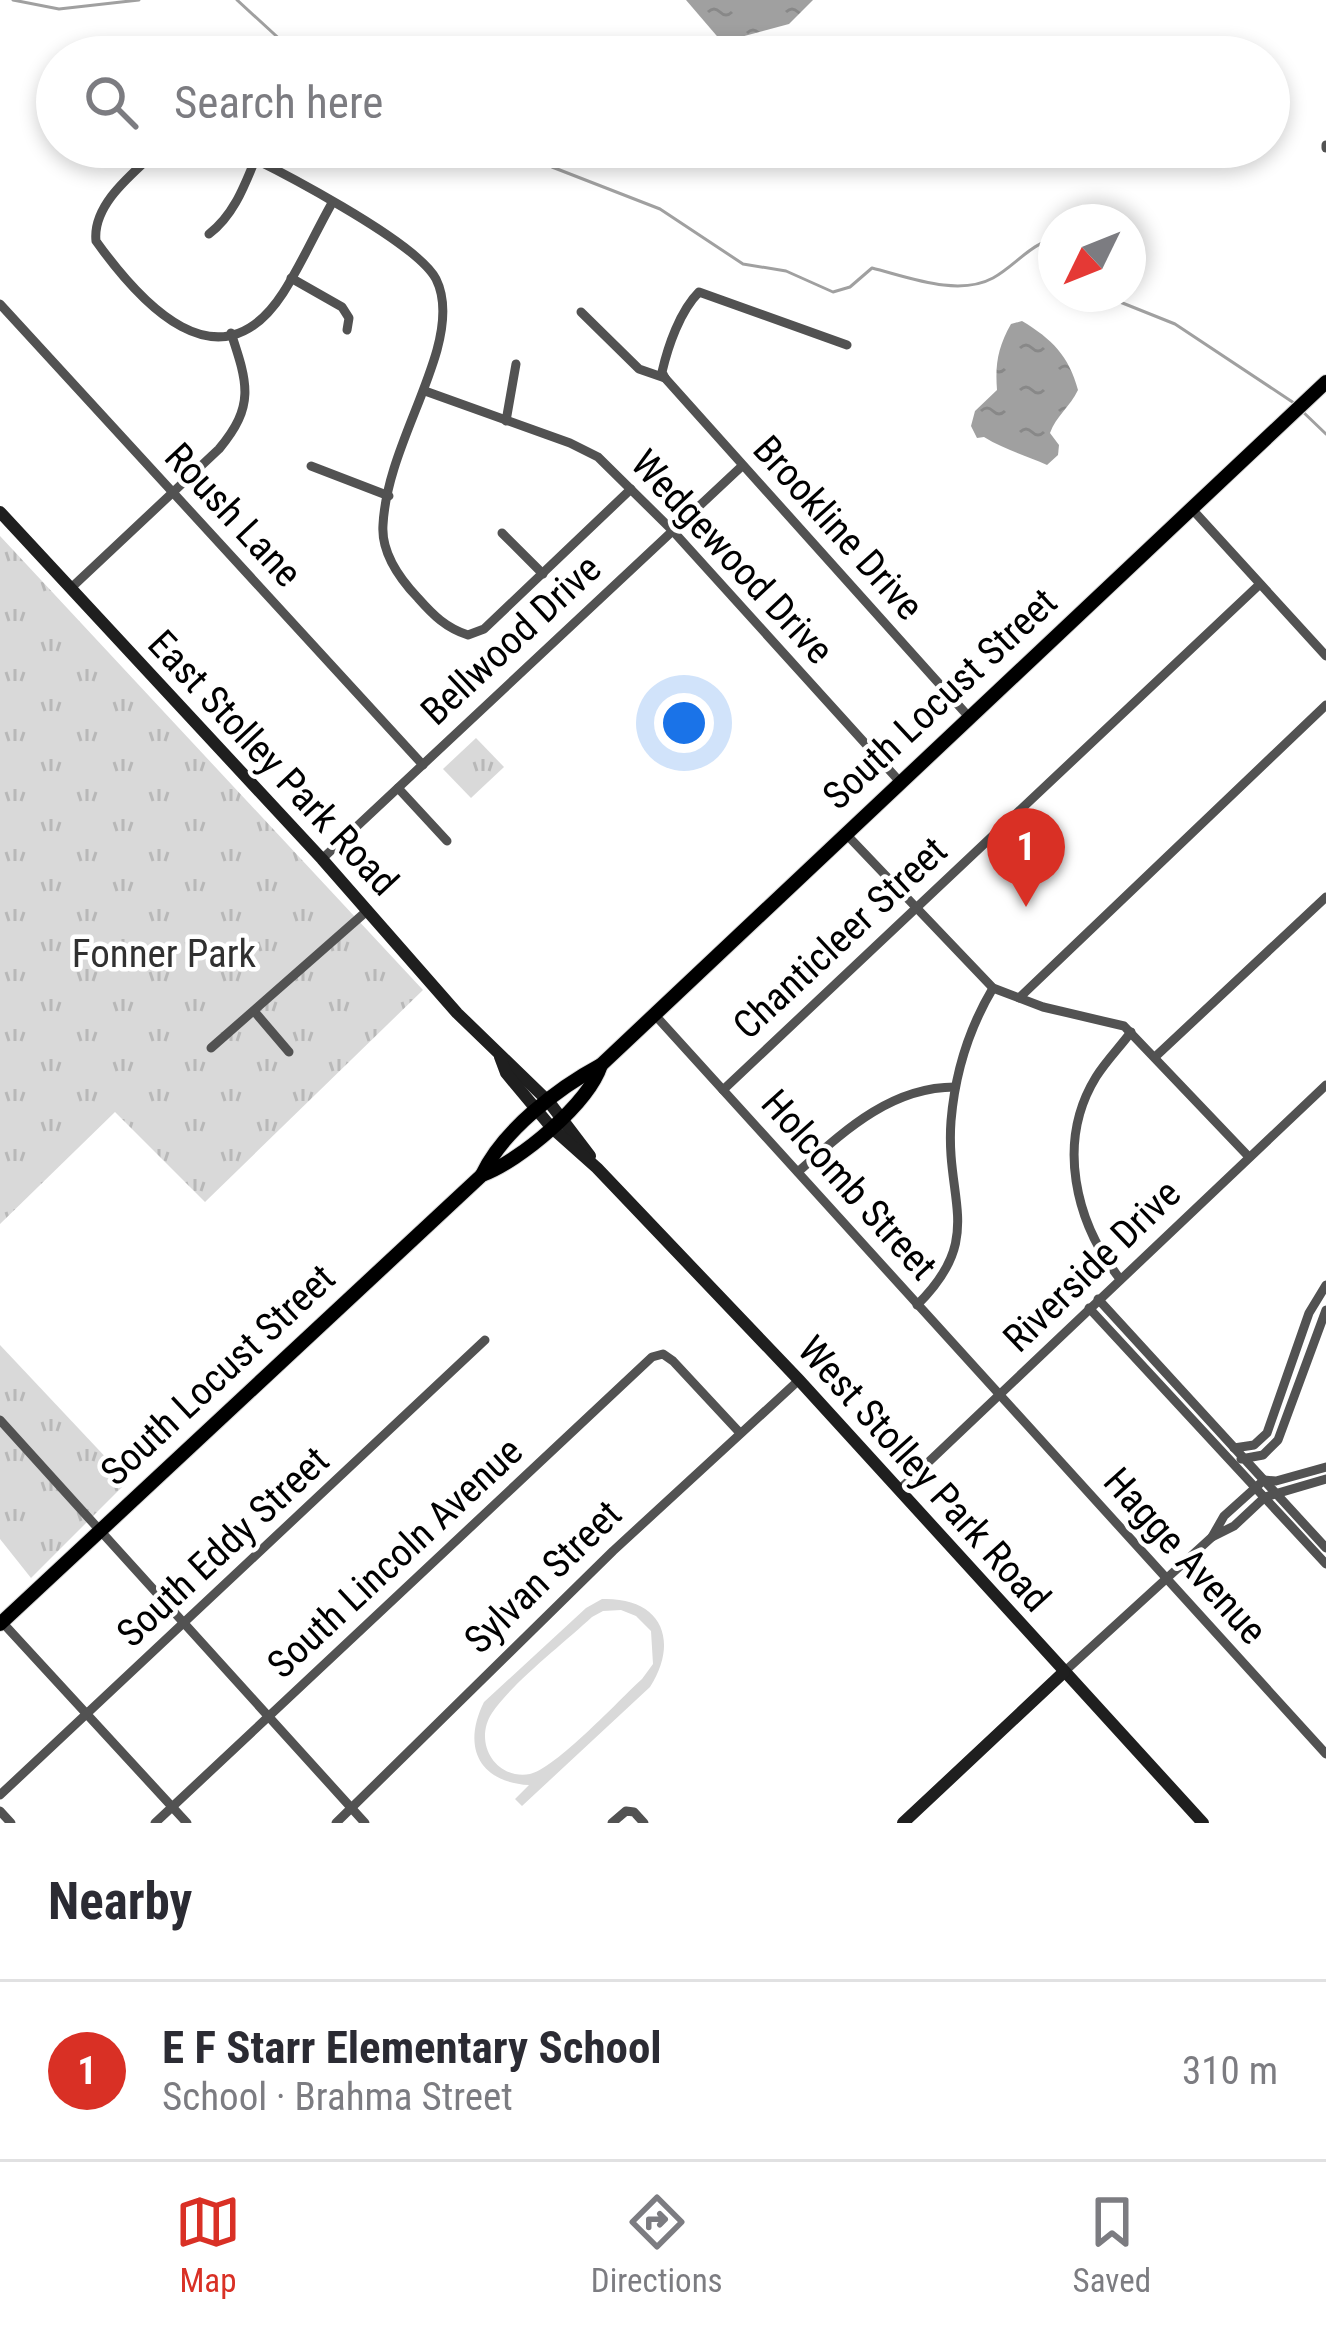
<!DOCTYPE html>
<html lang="en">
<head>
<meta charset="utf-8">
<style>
	:root { --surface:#fff; --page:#f7f7f7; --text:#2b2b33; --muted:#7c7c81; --line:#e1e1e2; --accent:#d93025 }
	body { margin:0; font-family:"Roboto Condensed",sans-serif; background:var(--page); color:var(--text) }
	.compass { position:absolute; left:1038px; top:204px; width:108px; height:108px; border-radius:50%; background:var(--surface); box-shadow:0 6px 18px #0003; rotate:227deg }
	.you { position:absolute; left:684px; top:723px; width:42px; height:42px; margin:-30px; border:9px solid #fff; border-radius:50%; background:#1a73e8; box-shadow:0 0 0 18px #1a73e833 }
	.badge { display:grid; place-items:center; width:78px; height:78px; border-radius:50%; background:var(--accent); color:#fff; font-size:39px; font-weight:700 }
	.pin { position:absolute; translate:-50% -99px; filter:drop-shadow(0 3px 6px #0008) }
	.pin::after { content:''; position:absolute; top:63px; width:42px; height:36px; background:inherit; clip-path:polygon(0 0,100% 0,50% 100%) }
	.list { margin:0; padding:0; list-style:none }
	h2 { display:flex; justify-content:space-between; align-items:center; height:156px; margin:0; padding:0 48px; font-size:51px }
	h2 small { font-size:39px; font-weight:400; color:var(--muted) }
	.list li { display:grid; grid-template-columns:78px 1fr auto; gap:36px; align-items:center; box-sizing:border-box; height:180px; padding:0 48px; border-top:3px solid var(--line) }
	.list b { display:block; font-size:45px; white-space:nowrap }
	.list p { margin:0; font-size:39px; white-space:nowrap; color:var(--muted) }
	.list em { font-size:39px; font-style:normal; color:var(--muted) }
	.icon { flex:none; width:66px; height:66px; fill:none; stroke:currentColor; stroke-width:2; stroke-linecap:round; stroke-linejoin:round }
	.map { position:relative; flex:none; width:1326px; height:1823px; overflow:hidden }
	.search { position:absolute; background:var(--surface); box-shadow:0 6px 18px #0003; left:36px; right:36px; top:36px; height:132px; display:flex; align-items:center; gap:30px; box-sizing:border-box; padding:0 42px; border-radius:66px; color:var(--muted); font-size:45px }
	.sheet { height:336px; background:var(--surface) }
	nav { display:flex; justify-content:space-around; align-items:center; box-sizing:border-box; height:168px; border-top:3px solid var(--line); background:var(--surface); font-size:33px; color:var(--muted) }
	nav a { display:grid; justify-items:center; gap:6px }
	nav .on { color:var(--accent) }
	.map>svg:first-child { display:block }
	.grass { fill:#d9d9d9; fill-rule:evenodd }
	.park { fill:url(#park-tufts) }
	.water { fill:url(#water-ripples) }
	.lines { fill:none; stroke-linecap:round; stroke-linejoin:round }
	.stream { stroke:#a0a0a0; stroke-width:3 }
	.primary-casing { stroke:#dbdbdb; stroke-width:16 }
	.street { stroke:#525252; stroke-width:9 }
	.secondary { stroke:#1f1f1f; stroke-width:12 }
	.primary { stroke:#000; stroke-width:14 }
	.labels { text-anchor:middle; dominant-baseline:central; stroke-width:9; stroke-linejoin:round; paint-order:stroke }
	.street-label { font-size:39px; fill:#000; stroke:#fff }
	.park-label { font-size:39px; fill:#303030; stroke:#fff }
</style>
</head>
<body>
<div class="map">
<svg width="1326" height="1823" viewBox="0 0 1326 1823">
	<defs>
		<pattern id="park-tufts" width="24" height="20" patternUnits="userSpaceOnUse" patternTransform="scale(3)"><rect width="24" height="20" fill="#d9d9d9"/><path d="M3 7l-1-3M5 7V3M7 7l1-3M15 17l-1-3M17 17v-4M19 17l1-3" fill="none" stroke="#b8b8b8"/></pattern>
		<pattern id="water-ripples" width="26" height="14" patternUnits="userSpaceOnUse" patternTransform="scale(3)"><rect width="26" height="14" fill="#a0a0a0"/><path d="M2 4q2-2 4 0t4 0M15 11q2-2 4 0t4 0" fill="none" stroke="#888"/></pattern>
	</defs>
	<rect width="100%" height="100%" fill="#fff"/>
	<path class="grass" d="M602,1599c59,-2 78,41 48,88l-128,119 -7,-7 14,-14c-51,-3 -67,-39 -45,-83l102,-94zM621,1610l15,6 15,15 2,33 -11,15c-22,20 -87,90 -112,95 -35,6 -57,-32 -38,-61 20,-30 72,-70 100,-96l11,-6z"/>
	<g class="park">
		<polygon points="0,536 423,990 205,1202 115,1112 0,1224"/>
		<polygon points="476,738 504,767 471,798 443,769"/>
		<polygon points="0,1345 128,1481 31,1578 0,1539"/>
	</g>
	<g class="water">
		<polygon points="686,0 813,0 789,24 722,42"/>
		<path d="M1022,321c30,18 47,35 56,69 -8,17 -22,26 -28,43l9,12 -1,10 -11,10c-22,-10 -42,-15 -63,-28l-7,1 -6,-12 4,-15 22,-21c-2,-26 1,-43 14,-66z"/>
	</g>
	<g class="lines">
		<g class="stream">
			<polyline points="13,0 59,9 139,0"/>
			<polyline points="237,0 285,44 346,57"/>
			<path d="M538,147l14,20 108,42 83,55 43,7 47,21 17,-5 22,-19c36,9 86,29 121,10 22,-12 38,-35 63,-40"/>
			<polyline points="1100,294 1175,324 1294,403"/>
			<polyline points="1301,410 1326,434"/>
		</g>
		<defs>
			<g id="primary">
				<path d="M482,1175c20,-44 76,-87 119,-110l725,-683"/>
				<path d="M0,1624l482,-449c38,-14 106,-71 119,-110"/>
			</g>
		</defs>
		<use href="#primary" class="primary-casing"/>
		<g class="street">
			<polyline points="1326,145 1326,148"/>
			<path d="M161,147c-25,24 -69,56 -65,94 43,60 123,151 187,52 18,-28 32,-60 49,-90"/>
			<path d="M229,147c44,20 187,94 207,132 11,22 7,49 1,71 -16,57 -51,116 -54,175 -2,28 17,54 35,73 15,17 28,30 50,37l16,-6 147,-140"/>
			<path d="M209,234c24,-18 35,-47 46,-74"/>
			<polyline points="291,278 342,307 349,318 347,330"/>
			<polyline points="0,304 423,765"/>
			<polyline points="581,312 639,369 665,378"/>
			<polyline points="665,378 969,717"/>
			<path d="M665,378l-3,-6c6,-26 18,-61 37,-80l148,53"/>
			<polyline points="425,391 570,443 598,457 672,530 901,783"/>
			<polyline points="506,421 516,364"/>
			<polyline points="311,466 389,496"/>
			<polyline points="1191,508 1326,656"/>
			<polyline points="502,533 543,574"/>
			<path d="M71,588l148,-139c36,-43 29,-65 12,-116"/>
			<polyline points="398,788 447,841"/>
			<polyline points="846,834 993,988 1043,1007 1124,1026 1249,1157"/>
			<polyline points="322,859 742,466"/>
			<polyline points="1019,998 1326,705"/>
			<polyline points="254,1011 289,1052"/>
			<polyline points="654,1014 1326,1754"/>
			<polyline points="211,1048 368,910"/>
			<polyline points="1155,1057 1326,897"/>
			<polyline points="723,1090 1260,584"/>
			<path d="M798,1172c45,-40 92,-85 157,-85"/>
			<path d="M1120,1279c-45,-57 -64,-137 -24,-202 10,-16 24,-30 35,-45"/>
			<polyline points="1098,1299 1326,1548"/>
			<path d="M917,1305c69,-68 28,-104 34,-184 4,-48 17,-91 42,-133"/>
			<polyline points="1089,1308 1326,1564"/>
			<polyline points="0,1420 365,1823"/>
			<polyline points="1234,1448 1254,1445 1267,1433 1309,1313 1326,1285"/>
			<polyline points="1241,1459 1263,1455 1278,1440 1326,1310"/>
			<polyline points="1326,1467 1276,1481 1264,1480 1224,1516 1212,1537 1234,1526 1265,1497 1326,1479"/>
			<polyline points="899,1490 1326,1085"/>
			<polyline points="2,1622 187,1823"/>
			<polyline points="1064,1672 1212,1537"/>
			<polyline points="0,1795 485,1340"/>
			<polyline points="0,1811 11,1823"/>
			<polyline points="155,1823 652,1357 663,1354 673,1361 740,1433"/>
			<polyline points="336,1823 613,1551 799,1380"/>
			<polyline points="612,1823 626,1811 634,1812 644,1823"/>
		</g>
		<g class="secondary">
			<polyline points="0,512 322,859 457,1013 549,1102 590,1156"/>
			<polyline points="500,1057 506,1073 551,1127 597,1168 799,1380 1203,1823"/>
			<polyline points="903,1823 1064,1672"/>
		</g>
		<use href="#primary" class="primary"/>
	</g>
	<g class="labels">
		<g class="street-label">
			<text transform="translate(233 515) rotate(47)">Roush Lane</text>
			<text transform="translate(838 528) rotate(48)">Brookline Drive</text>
			<text transform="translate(732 557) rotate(47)">Wedgewood Drive</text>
			<text transform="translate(511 640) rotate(-43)">Bellwood Drive</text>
			<text transform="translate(940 699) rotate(-43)">South Locust Street</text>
			<text transform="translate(273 763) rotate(47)">East Stolley Park Road</text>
			<text transform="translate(840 938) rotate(-43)">Chanticleer Street</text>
			<text transform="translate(849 1185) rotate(48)">Holcomb Street</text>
			<text transform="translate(1092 1266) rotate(-44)">Riverside Drive</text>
			<text transform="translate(218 1375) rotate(-43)">South Locust Street</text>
			<text transform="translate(924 1474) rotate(48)">West Stolley Park Road</text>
			<text transform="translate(223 1547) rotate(-43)">South Eddy Street</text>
			<text transform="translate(1185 1556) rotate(48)">Hagge Avenue</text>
			<text transform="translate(395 1558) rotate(-43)">South Lincoln Avenue</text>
			<text transform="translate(543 1577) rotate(-44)">Sylvan Street</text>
		</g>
		<g class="park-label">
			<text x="164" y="954">Fonner Park</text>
		</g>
	</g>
</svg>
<svg class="compass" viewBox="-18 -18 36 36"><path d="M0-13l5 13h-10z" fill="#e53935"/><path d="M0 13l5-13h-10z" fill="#7c7c81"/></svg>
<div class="you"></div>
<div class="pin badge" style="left:1026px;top:907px">1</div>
<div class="search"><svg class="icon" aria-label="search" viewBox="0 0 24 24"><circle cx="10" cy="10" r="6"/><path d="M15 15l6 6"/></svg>Search here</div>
</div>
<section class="sheet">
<h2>Nearby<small></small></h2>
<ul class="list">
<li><span class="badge">1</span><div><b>E F Starr Elementary School</b><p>School · Brahma Street</p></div><em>310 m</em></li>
</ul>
</section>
<nav>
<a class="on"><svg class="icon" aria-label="map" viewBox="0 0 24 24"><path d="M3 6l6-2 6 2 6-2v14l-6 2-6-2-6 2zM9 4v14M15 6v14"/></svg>Map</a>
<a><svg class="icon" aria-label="directions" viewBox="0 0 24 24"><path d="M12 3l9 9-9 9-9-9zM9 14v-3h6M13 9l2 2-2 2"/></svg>Directions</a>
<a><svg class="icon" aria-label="saved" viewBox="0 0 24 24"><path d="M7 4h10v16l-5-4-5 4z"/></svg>Saved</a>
</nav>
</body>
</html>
